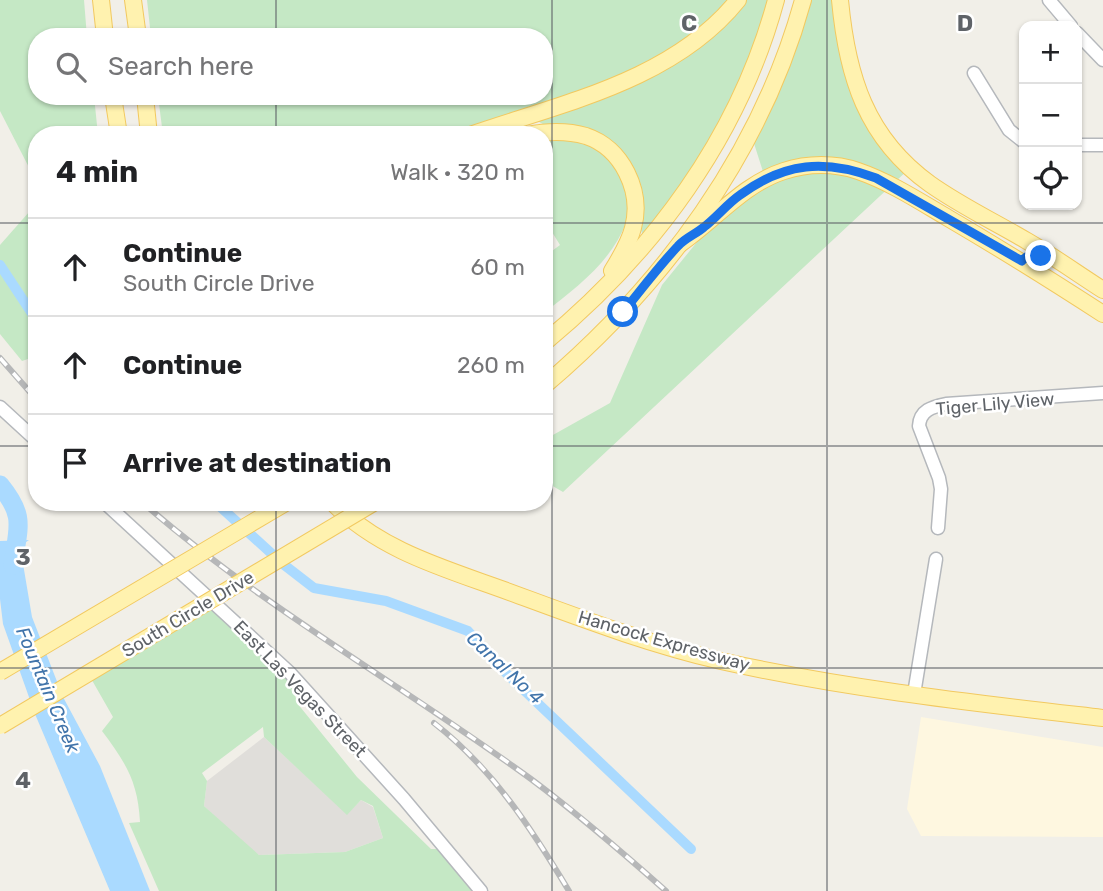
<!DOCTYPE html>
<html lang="en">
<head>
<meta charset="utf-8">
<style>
	:root { --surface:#fff; --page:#f6f6f6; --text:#202124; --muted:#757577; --line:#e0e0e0 }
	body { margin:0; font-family:Rubik,sans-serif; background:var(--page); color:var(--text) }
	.controls { position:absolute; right:21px; top:21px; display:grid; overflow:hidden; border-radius:14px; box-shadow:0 2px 5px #0004 }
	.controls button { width:63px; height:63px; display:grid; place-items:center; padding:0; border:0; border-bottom:2px solid var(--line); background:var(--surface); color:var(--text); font:35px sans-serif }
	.stop { position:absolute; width:21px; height:21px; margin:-16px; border:5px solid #1a73e8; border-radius:50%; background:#fff }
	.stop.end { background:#1a73e8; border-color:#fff; box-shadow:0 2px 7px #0008 }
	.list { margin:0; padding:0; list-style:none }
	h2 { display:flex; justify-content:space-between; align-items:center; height:91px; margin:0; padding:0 28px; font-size:30px }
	h2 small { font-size:23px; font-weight:400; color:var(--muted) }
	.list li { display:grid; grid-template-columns:46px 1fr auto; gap:21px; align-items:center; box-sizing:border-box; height:98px; padding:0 28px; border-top:2px solid var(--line) }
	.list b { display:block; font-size:26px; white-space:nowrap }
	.list p { margin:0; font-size:23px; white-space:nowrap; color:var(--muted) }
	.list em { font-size:23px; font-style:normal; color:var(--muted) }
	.icon { flex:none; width:38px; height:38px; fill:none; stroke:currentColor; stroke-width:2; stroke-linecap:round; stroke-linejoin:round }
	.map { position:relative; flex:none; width:1103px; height:891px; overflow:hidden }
	.search { position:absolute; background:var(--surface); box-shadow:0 2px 5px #0004; left:28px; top:28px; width:525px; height:77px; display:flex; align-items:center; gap:18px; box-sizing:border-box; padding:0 24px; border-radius:28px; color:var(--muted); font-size:26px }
	.panel { position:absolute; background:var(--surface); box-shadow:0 2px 5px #0004; left:28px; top:126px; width:525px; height:385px; border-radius:28px }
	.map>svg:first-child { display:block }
	.commercial { fill:#fef7e0 }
	.industrial { fill:#e0deda }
	.green { fill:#c5e8c5; fill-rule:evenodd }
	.water { fill:#aadaff }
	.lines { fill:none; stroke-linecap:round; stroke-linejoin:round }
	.canal { stroke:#aadaff; stroke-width:10 }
	.river { stroke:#aadaff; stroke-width:19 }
	.minor-casing { stroke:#b5b8bc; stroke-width:15 }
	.major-casing { stroke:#f2c960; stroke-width:18 }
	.minor { stroke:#fff; stroke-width:12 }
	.major { stroke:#fff2af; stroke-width:16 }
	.rail-casing { stroke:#b6b7b8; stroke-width:6 }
	.rail { stroke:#fff; stroke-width:3.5; stroke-dasharray:10; stroke-linecap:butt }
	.major-bridge-casing { stroke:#f2c960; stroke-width:18; stroke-linecap:butt }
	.major-bridge { stroke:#fff2af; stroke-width:16 }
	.route { stroke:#1a73e8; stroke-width:9 }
	.grid { fill:none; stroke:#5f6368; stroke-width:2; stroke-opacity:0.55 }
	.labels { text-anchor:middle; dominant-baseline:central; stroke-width:5; stroke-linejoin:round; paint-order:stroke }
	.street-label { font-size:18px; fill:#5f6368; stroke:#fff }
	.water-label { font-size:19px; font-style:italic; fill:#4174aa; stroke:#fff }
	.grid-label { font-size:23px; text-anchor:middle; font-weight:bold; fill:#5f6368; stroke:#fff; stroke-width:5; stroke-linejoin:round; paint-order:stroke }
</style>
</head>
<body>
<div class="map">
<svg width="1103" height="891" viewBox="0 0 1103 891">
	<rect width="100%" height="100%" fill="#f1efe8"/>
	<polygon class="commercial" points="921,717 1103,747 1103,837 921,836 907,809"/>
	<polygon class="industrial" points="264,737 347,814 361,800 373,807 383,838 345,852 259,855 247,847 204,806 207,781"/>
	<g class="green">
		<polygon points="0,0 84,0 87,37 37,37 37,96 94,96 98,135 37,135 37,183 0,111"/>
		<path d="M147,0h621l-11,60 -64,120 -48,66 -5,-21 -14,-2c-15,39 -50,65 -82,90v-56l16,-12 -16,-26v-84l11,-4 -28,-16 -58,20h-306l-5,-39h386v-59h-393z"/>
		<polygon points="803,0 840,0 859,94 910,168 563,492 544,481 544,440 610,403 662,285 719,215 765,178 751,134"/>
		<polygon points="37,203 37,356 22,361 0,334 0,245"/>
		<path d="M207,595l83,78 7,30 60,74 74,72h13l34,42h-319l-30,-68 11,-1c-2,-40 -14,-59 -38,-91l11,-14 -24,-42zM263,727l1,10 83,78 14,-15 12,6 10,32 -38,14 -86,3 -55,-49 3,-25 -5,-8z"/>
	</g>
	<polygon class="water" points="29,540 20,546 32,617 63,697 100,766 150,891 110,891 35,714 3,624 0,599 0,541"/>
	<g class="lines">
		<g class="canal">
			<polyline points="0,265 37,321"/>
			<polyline points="215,502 283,564 314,588 386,601 468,631 506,673 691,849"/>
		</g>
		<path class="river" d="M0,485c26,32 18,41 13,80"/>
		<defs>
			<g id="minor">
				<polyline points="1049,0 1071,26"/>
				<polyline points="1077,33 1103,60"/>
				<polyline points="974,73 1009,130 1024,142"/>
				<polyline points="1077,145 1103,145"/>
				<polyline points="0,407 37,441"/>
				<polyline points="104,502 290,673 404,799 481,891"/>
				<path d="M938,528l3,-39 -2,-11 -20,-52c1,-16 13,-19 27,-22l157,-11"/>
				<polyline points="914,694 936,559"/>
			</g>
			<g id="major">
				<polyline points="101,0 105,37"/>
				<polyline points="133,0 138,37"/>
				<path d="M840,0c7,76 26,138 90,184 31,22 65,38 97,57 26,15 51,33 76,49"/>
				<polyline points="113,96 119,135"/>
				<polyline points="145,96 149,135"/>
				<path d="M470,135c93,-32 204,-55 268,-135"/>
				<path d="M527,135c20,-4 39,-5 59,1 36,12 57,55 47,92 -4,15 -13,30 -21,43"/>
				<path d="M680,244c35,-24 63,-60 104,-73 24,-8 51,-8 74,0 32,11 61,30 90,47 53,31 104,63 155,96"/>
				<path d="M544,343c109,-90 195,-206 232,-343"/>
				<path d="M544,386c120,-102 217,-233 259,-386"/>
				<path d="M332,502c47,48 111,66 172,88 71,26 143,54 217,71 126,28 254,42 382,57"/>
			</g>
		</defs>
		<use href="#minor" class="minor-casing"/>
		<use href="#major" class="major-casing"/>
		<use href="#minor" class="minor"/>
		<use href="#major" class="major"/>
		<defs>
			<g id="rail">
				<polyline points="0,358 37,400"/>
				<path d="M142,502c120,105 260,183 389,277 47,35 91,73 135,112"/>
				<path d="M434,723c59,46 97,105 135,168"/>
			</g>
		</defs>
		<use href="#rail" class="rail-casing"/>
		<use href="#rail" class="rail"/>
		<defs>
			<g id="major-bridge">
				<polyline points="0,672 287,502"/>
				<polyline points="0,726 375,502"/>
			</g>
		</defs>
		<use href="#major-bridge" class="major-bridge-casing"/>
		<use href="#major-bridge" class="major-bridge"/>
	</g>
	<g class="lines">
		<path class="route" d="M623,312c18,-22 36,-46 55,-66 7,-8 18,-12 26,-19 13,-10 23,-23 36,-32 45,-33 85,-36 136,-17l146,83c5,-7 11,-6 19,-5"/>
	</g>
	<path class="grid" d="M276,0v37M552,0v891M827,0v891M276,96v39M0,223h37M544,223h559M0,446h37M544,446h559M276,502v389M0,668h1103"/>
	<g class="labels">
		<g class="street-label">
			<text transform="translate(995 404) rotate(-5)">Tiger Lily View</text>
			<text transform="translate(188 614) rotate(-31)">South Circle Drive</text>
			<text transform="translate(664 641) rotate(16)">Hancock Expressway</text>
			<text transform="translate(300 689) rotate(46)">East Las Vegas Street</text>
		</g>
		<g class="water-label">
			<text transform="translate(505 668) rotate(43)">Canal No 4</text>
			<text transform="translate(48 690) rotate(67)">Fountain Creek</text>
		</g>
	</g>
	<g class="grid-label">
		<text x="689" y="31">C</text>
		<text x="965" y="31">D</text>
		<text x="23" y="565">3</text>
		<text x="23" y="788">4</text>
	</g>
</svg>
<div class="controls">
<button>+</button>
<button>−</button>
<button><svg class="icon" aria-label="locate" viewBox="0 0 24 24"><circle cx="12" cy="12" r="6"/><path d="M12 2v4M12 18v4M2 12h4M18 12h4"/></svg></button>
</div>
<div class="stop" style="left:623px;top:312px"></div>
<div class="stop end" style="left:1041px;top:256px"></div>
<div class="search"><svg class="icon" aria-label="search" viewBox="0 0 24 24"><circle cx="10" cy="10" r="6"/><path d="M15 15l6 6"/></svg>Search here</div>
<section class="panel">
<h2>4 min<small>Walk · 320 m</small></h2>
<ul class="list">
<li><svg class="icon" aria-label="ahead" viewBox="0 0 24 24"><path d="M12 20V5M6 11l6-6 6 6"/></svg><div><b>Continue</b><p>South Circle Drive</p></div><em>60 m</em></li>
<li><svg class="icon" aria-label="ahead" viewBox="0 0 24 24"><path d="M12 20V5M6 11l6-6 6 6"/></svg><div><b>Continue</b></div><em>260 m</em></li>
<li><svg class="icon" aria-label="arrive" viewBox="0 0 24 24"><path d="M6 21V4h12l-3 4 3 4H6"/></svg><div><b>Arrive at destination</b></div></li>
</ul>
</section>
</div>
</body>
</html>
